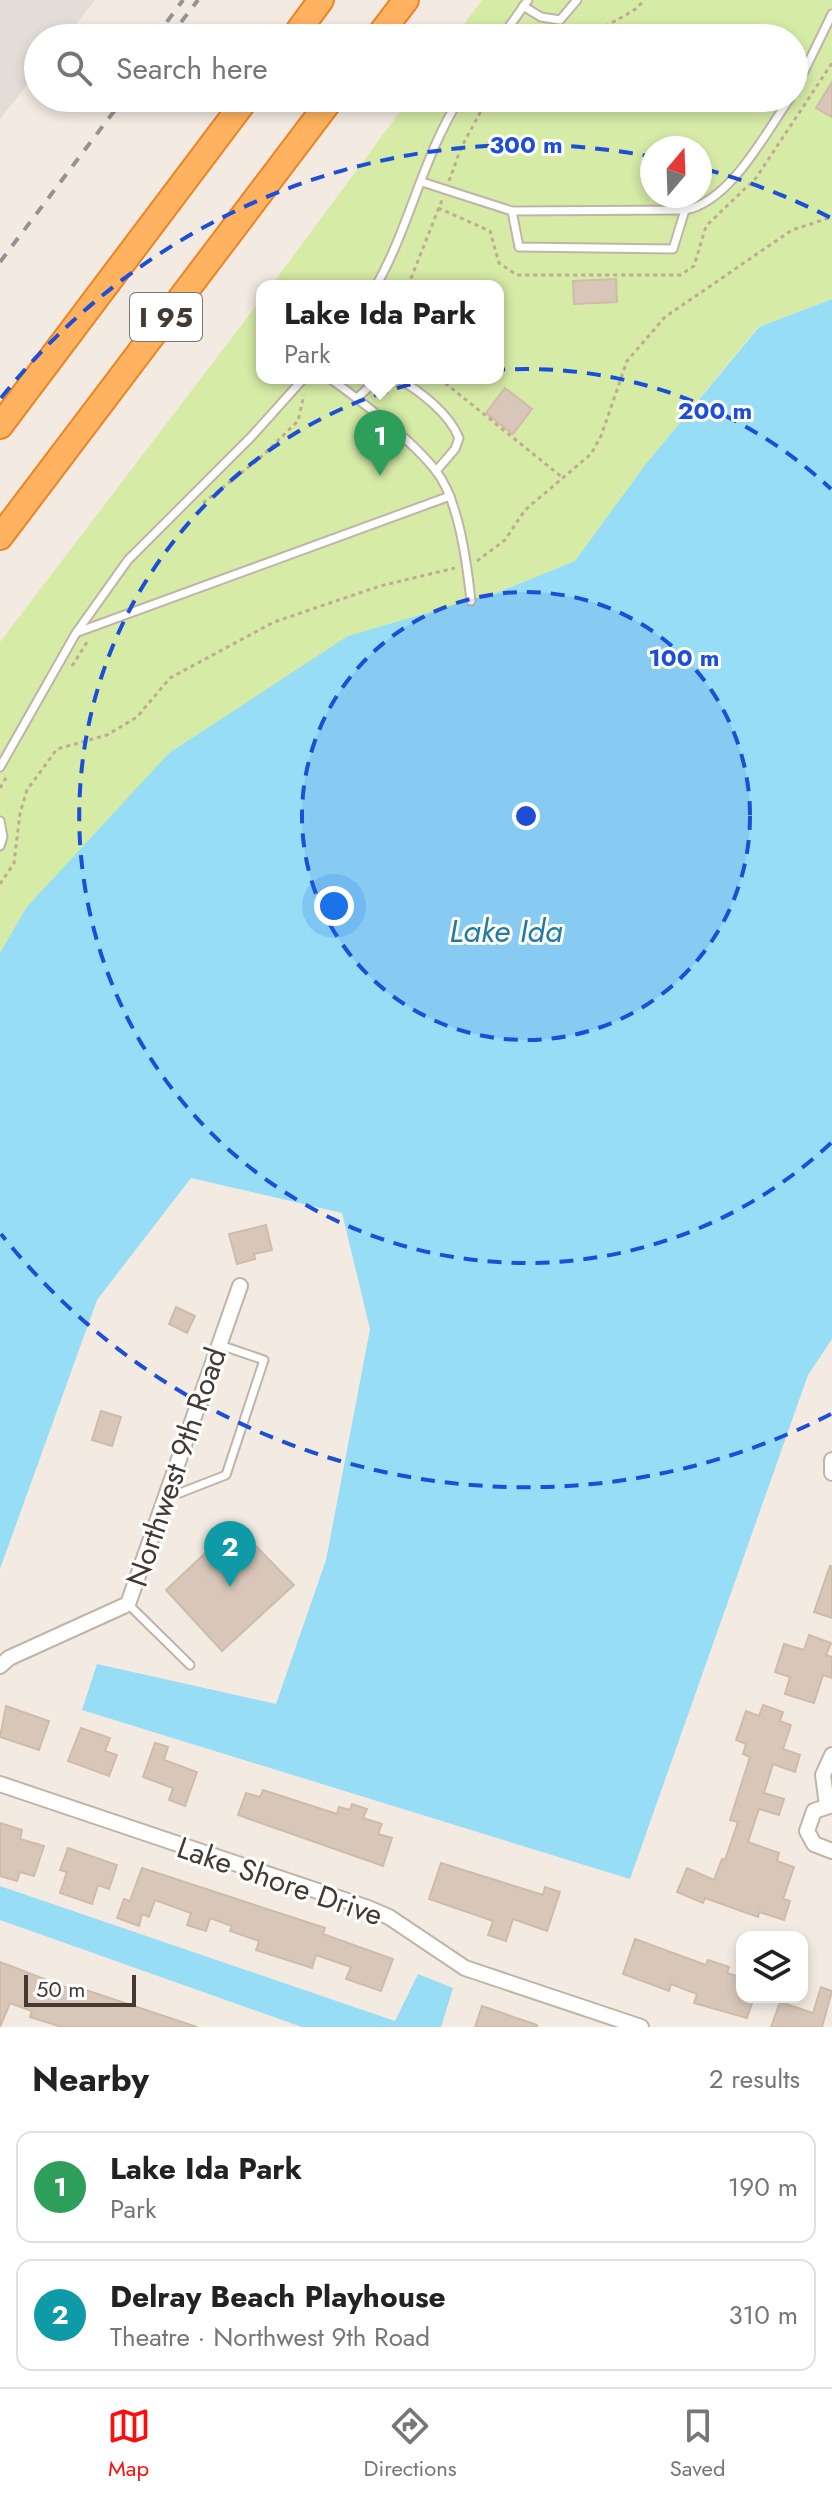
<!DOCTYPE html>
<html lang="en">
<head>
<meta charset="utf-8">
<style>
	:root { --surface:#fff; --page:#f6f6f6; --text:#222; --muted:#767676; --line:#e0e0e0; --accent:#ff0c0c }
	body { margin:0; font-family:Jost,sans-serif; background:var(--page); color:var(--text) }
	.controls { position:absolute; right:24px; bottom:24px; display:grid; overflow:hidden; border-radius:16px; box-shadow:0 4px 12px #0003 }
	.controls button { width:72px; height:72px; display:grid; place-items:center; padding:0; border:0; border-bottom:2px solid var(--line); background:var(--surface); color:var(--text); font:40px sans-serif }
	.compass { position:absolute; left:640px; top:136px; width:72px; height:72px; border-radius:50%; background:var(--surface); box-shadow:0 4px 12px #0003; rotate:19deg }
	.scale { position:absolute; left:24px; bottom:20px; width:112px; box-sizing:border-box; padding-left:8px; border:4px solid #443a32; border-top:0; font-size:22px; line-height:28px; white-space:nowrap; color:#443a32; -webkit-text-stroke:6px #fff; paint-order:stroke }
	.you { position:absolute; left:334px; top:906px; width:28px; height:28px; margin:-20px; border:6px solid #fff; border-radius:50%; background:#1a73e8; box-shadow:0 0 0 12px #1a73e833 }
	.badge { display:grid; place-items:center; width:52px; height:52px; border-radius:50%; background:var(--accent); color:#fff; font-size:26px; font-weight:700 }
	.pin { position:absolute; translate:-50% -66px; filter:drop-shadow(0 2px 4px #0008) }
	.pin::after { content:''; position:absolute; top:42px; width:28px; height:24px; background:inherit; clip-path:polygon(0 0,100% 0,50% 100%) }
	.popup { position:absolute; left:256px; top:280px; width:248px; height:104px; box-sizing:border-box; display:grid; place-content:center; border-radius:16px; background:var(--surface); filter:drop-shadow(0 2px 6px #0005); font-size:26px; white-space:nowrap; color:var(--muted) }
	.popup b { font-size:30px; color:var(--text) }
	.popup::after { content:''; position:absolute; left:50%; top:100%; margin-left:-16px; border:16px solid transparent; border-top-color:var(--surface) }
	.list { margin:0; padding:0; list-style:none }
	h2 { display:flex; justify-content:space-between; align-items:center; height:104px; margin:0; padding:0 32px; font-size:34px }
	h2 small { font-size:26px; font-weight:400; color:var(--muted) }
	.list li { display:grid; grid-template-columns:52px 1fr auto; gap:24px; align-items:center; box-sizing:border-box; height:112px; margin:0 16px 16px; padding:0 16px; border:2px solid var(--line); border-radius:16px }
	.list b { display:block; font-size:30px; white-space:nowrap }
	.list p { margin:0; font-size:26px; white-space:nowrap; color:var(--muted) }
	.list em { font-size:26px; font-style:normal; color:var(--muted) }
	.icon { flex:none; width:44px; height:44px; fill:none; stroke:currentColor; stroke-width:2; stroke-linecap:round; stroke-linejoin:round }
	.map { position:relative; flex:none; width:832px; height:2027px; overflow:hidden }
	.search { position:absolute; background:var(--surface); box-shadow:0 4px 12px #0003; left:24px; right:24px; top:24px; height:88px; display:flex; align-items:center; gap:20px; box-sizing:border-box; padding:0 28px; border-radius:44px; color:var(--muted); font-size:30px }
	.sheet { height:360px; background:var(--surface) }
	nav { display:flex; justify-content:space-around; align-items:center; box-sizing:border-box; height:112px; border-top:2px solid var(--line); background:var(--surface); font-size:22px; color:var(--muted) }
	nav a { display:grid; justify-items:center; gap:4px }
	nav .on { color:var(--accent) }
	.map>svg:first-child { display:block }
	.industrial { fill:#e4dcd7 }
	.green { fill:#d6eba6; fill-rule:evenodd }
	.water { fill:#97ddf6 }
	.building { fill:#d8c7b9; stroke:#d0bba9; stroke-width:2 }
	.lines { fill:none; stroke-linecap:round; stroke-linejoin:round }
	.lane-casing { stroke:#c1b4a7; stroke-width:11 }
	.street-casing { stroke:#c1b4a7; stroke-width:18 }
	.highway-casing { stroke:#ea8425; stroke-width:28 }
	.path { stroke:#c1aa94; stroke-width:3; stroke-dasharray:4 4; stroke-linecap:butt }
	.lane { stroke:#fff; stroke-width:7 }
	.street { stroke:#fff; stroke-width:14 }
	.highway { stroke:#ffb260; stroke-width:24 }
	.rail { stroke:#939393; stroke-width:4; stroke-dasharray:10 10; stroke-linecap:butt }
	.ring { fill:none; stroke:#1d4ed8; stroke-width:4; stroke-dasharray:14 10 }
	.labels { text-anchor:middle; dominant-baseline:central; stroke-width:6; stroke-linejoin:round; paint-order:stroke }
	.shield { fill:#fff; stroke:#7c7570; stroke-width:2 }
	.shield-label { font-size:28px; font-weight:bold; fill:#443a32 }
	.street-label { font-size:30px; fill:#443a32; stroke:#fff }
	.water-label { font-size:32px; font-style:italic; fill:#217c9f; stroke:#fff }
	.centre { fill:#1d4ed8; stroke:#fff; stroke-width:4 }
	.ring-label { font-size:24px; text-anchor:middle; font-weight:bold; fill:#1d4ed8; stroke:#fff; stroke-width:6; stroke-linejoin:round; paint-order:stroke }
</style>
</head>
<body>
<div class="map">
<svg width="832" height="2027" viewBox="0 0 832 2027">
	<rect width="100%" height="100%" fill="#f3ebe2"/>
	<polygon class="industrial" points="0,0 95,0 65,38 38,38 38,71 0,119"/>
	<path class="green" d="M482,0h350v299l-74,28 -113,138 -70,96 -79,32 -470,315 -26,45v-311l262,-344v80h236v-92h-227l139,-188h384v-60h-340zM652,148h48v48h-48z"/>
	<g class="water">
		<polygon points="832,299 832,1339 808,1375 630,1879 82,1710 97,1664 276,1704 326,1560 370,1329 342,1213 191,1178 97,1300 0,1569 0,953 26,908 169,753 348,636 496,593 575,561 645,465 759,327"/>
		<polygon points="0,1886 395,2021 418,1974 453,1988 441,2027 302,2027 0,1920"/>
	</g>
	<g class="building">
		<polygon points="832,82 832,117 816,108"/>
		<polygon points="616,279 617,302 574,304 573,281"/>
		<polygon points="505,388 532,409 513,434 486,413"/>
		<polygon points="266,1225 272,1250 254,1254 255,1259 237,1264 229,1234"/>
		<polygon points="176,1307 195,1316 187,1333 169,1324"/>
		<polygon points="101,1411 121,1417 112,1446 92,1440"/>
		<polygon points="235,1525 294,1585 222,1651 166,1590"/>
		<polygon points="830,1566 832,1566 832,1618 814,1612"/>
		<polygon points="809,1635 831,1643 826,1655 832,1657 832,1678 823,1675 814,1703 785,1694 790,1677 775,1672 784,1644 804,1650"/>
		<polygon points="763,1705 783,1712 780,1721 791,1725 783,1749 800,1755 795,1772 773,1764 764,1793 784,1799 779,1815 759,1809 748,1842 779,1853 777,1861 794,1867 783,1899 790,1901 784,1920 759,1912 758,1917 705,1898 703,1903 677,1892 687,1868 714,1880 722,1859 725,1860 738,1822 730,1820 750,1757 743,1754 746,1744 736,1740 746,1711 759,1716"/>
		<polygon points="6,1706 49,1721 39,1750 0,1737"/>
		<polygon points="81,1728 110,1738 105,1751 117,1755 109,1776 68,1761"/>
		<polygon points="155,1743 168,1747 164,1760 197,1772 185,1806 169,1800 173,1788 143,1777"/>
		<polygon points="263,1790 337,1814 339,1807 350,1810 352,1804 367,1809 363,1818 382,1824 378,1834 392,1838 383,1866 238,1815 246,1793 260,1797"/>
		<polygon points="0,1823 22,1830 20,1839 44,1846 34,1876 20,1872 17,1881 0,1876"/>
		<polygon points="68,1848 117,1865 109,1889 98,1885 92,1904 60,1893 67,1872 60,1870"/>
		<polygon points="441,1863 543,1895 545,1887 560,1892 547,1931 513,1919 506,1941 488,1935 493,1921 429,1899"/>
		<polygon points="142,1868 325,1928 323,1934 393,1959 381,1991 346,1979 351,1967 316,1955 312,1968 256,1950 259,1941 230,1931 232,1926 210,1918 206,1931 187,1925 191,1913 155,1900 149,1917 142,1914 139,1926 117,1918 124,1899 130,1901"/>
		<polygon points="635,1939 706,1965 708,1960 729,1967 727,1973 742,1978 742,1997 754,1997 747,2018 694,2003 697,1994 671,1984 669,1991 623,1974"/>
		<polygon points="0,1962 70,1989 71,1985 197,2027 62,2027 30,2017 32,2011 10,2003 0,2027"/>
		<polygon points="821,1987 832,1991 822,2027 771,2027 780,2002 813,2013"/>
		<polygon points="482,2006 537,2025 537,2027 475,2027"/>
	</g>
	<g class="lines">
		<defs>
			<g id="lane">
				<polyline points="523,6 541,17 560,20 577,0"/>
				<polyline points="501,38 528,0"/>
				<polyline points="794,92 832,14"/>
				<path d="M422,182l90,29 173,-1c45,-8 80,-76 105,-112"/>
				<polyline points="512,211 519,247 673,249 685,210"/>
				<path d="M376,286c34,-60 47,-130 84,-188"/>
				<path d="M329,378c30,21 85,64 107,93 23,29 31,93 35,130"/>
				<path d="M397,378c23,13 52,35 62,60l-4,11 -19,22"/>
				<polyline points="357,398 379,378"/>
				<polyline points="78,632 450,496"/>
				<polyline points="0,767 76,633 128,560 251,437 304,378"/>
				<polyline points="0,821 3,837 0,846"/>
				<polyline points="167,1498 226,1475 264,1360 220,1345"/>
				<polyline points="128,1604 190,1665"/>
			</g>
			<g id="street">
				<polyline points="832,1460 832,1473"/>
				<polyline points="0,1666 9,1658 128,1604 240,1286"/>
				<polyline points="0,1784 368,1908 389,1917 465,1968 641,2027"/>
				<polyline points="827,1805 823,1775 832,1755"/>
				<polyline points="832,1805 814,1811 807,1831 814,1844 832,1851"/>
			</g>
			<g id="highway">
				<polyline points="293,38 321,0"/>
				<polyline points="377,38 406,0"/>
				<polyline points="0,426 247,98"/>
				<polyline points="0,537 332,98"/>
			</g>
		</defs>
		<use href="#lane" class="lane-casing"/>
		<use href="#street" class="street-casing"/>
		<use href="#highway" class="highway-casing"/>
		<g class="path">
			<polyline points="584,38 633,11 645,0"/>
			<polyline points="449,181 461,148 488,98"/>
			<polyline points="438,208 490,231 499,263 517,275 680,275 694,266 706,226 756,178 832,63"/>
			<polyline points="408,286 442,200"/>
			<polyline points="439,378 563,478"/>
			<polyline points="203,503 259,459 298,421 304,395"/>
			<polyline points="477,561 505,540 525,510 591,454 601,436 627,361 665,317 792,230 832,217"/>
			<polyline points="72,666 89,639"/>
			<polyline points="0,788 7,776"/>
			<polyline points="0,884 14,863 20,813 27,790 57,749 107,735 137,717 170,678 274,622 380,586 455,568"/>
		</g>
		<use href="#lane" class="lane"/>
		<use href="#street" class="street"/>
		<use href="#highway" class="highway"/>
		<g class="rail">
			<polyline points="155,38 183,0"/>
			<polyline points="169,38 198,0"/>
			<polyline points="0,262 124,98"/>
		</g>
	</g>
	<circle cx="526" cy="816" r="224" fill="#1d4ed8" fill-opacity=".12"/>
	<g class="ring">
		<circle cx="526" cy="816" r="224"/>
		<path d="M831 1143A447 447 0 1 1 831 489"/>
		<path d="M831 1414A671 671 0 0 1 1 1234M1 398A671 671 0 0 1 648 156M705 169A671 671 0 0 1 831 218"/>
	</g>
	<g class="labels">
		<rect class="shield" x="130" y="293" width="72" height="48" rx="6"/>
		<g class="shield-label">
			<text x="166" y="317">I 95</text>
		</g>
		<g class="street-label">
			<text transform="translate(176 1467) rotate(-71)">Northwest 9th Road</text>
			<text transform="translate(280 1881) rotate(19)">Lake Shore Drive</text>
		</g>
		<g class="water-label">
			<text x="506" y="931">Lake Ida</text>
		</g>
	</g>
	<circle cx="526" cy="816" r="12" class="centre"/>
	<g class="ring-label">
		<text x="526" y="153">300 m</text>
		<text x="715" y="419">200 m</text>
		<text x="684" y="666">100 m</text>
	</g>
</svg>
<div class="controls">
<button><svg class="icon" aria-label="layers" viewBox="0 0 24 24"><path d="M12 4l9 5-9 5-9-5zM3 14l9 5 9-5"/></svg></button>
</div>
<svg class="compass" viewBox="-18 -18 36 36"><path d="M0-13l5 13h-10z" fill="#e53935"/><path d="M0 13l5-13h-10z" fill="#767676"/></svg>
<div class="scale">50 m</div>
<div class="you"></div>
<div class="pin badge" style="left:380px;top:476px;background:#2e9e5b">1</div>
<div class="popup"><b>Lake Ida Park</b>Park</div>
<div class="pin badge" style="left:230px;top:1587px;background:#0f9aa8">2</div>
<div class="search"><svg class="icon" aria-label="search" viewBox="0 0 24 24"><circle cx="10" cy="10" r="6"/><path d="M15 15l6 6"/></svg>Search here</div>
</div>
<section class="sheet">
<h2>Nearby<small>2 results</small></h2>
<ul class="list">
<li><span class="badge" style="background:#2e9e5b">1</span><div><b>Lake Ida Park</b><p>Park</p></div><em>190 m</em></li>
<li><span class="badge" style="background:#0f9aa8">2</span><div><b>Delray Beach Playhouse</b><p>Theatre · Northwest 9th Road</p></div><em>310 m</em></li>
</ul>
</section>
<nav>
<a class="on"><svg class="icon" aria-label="map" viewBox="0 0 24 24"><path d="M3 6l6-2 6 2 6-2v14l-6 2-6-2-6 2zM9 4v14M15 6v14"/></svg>Map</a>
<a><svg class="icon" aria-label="directions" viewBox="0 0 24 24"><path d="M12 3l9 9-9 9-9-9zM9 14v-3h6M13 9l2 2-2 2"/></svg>Directions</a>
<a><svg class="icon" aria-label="saved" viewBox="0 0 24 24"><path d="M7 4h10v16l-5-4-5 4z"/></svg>Saved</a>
</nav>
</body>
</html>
